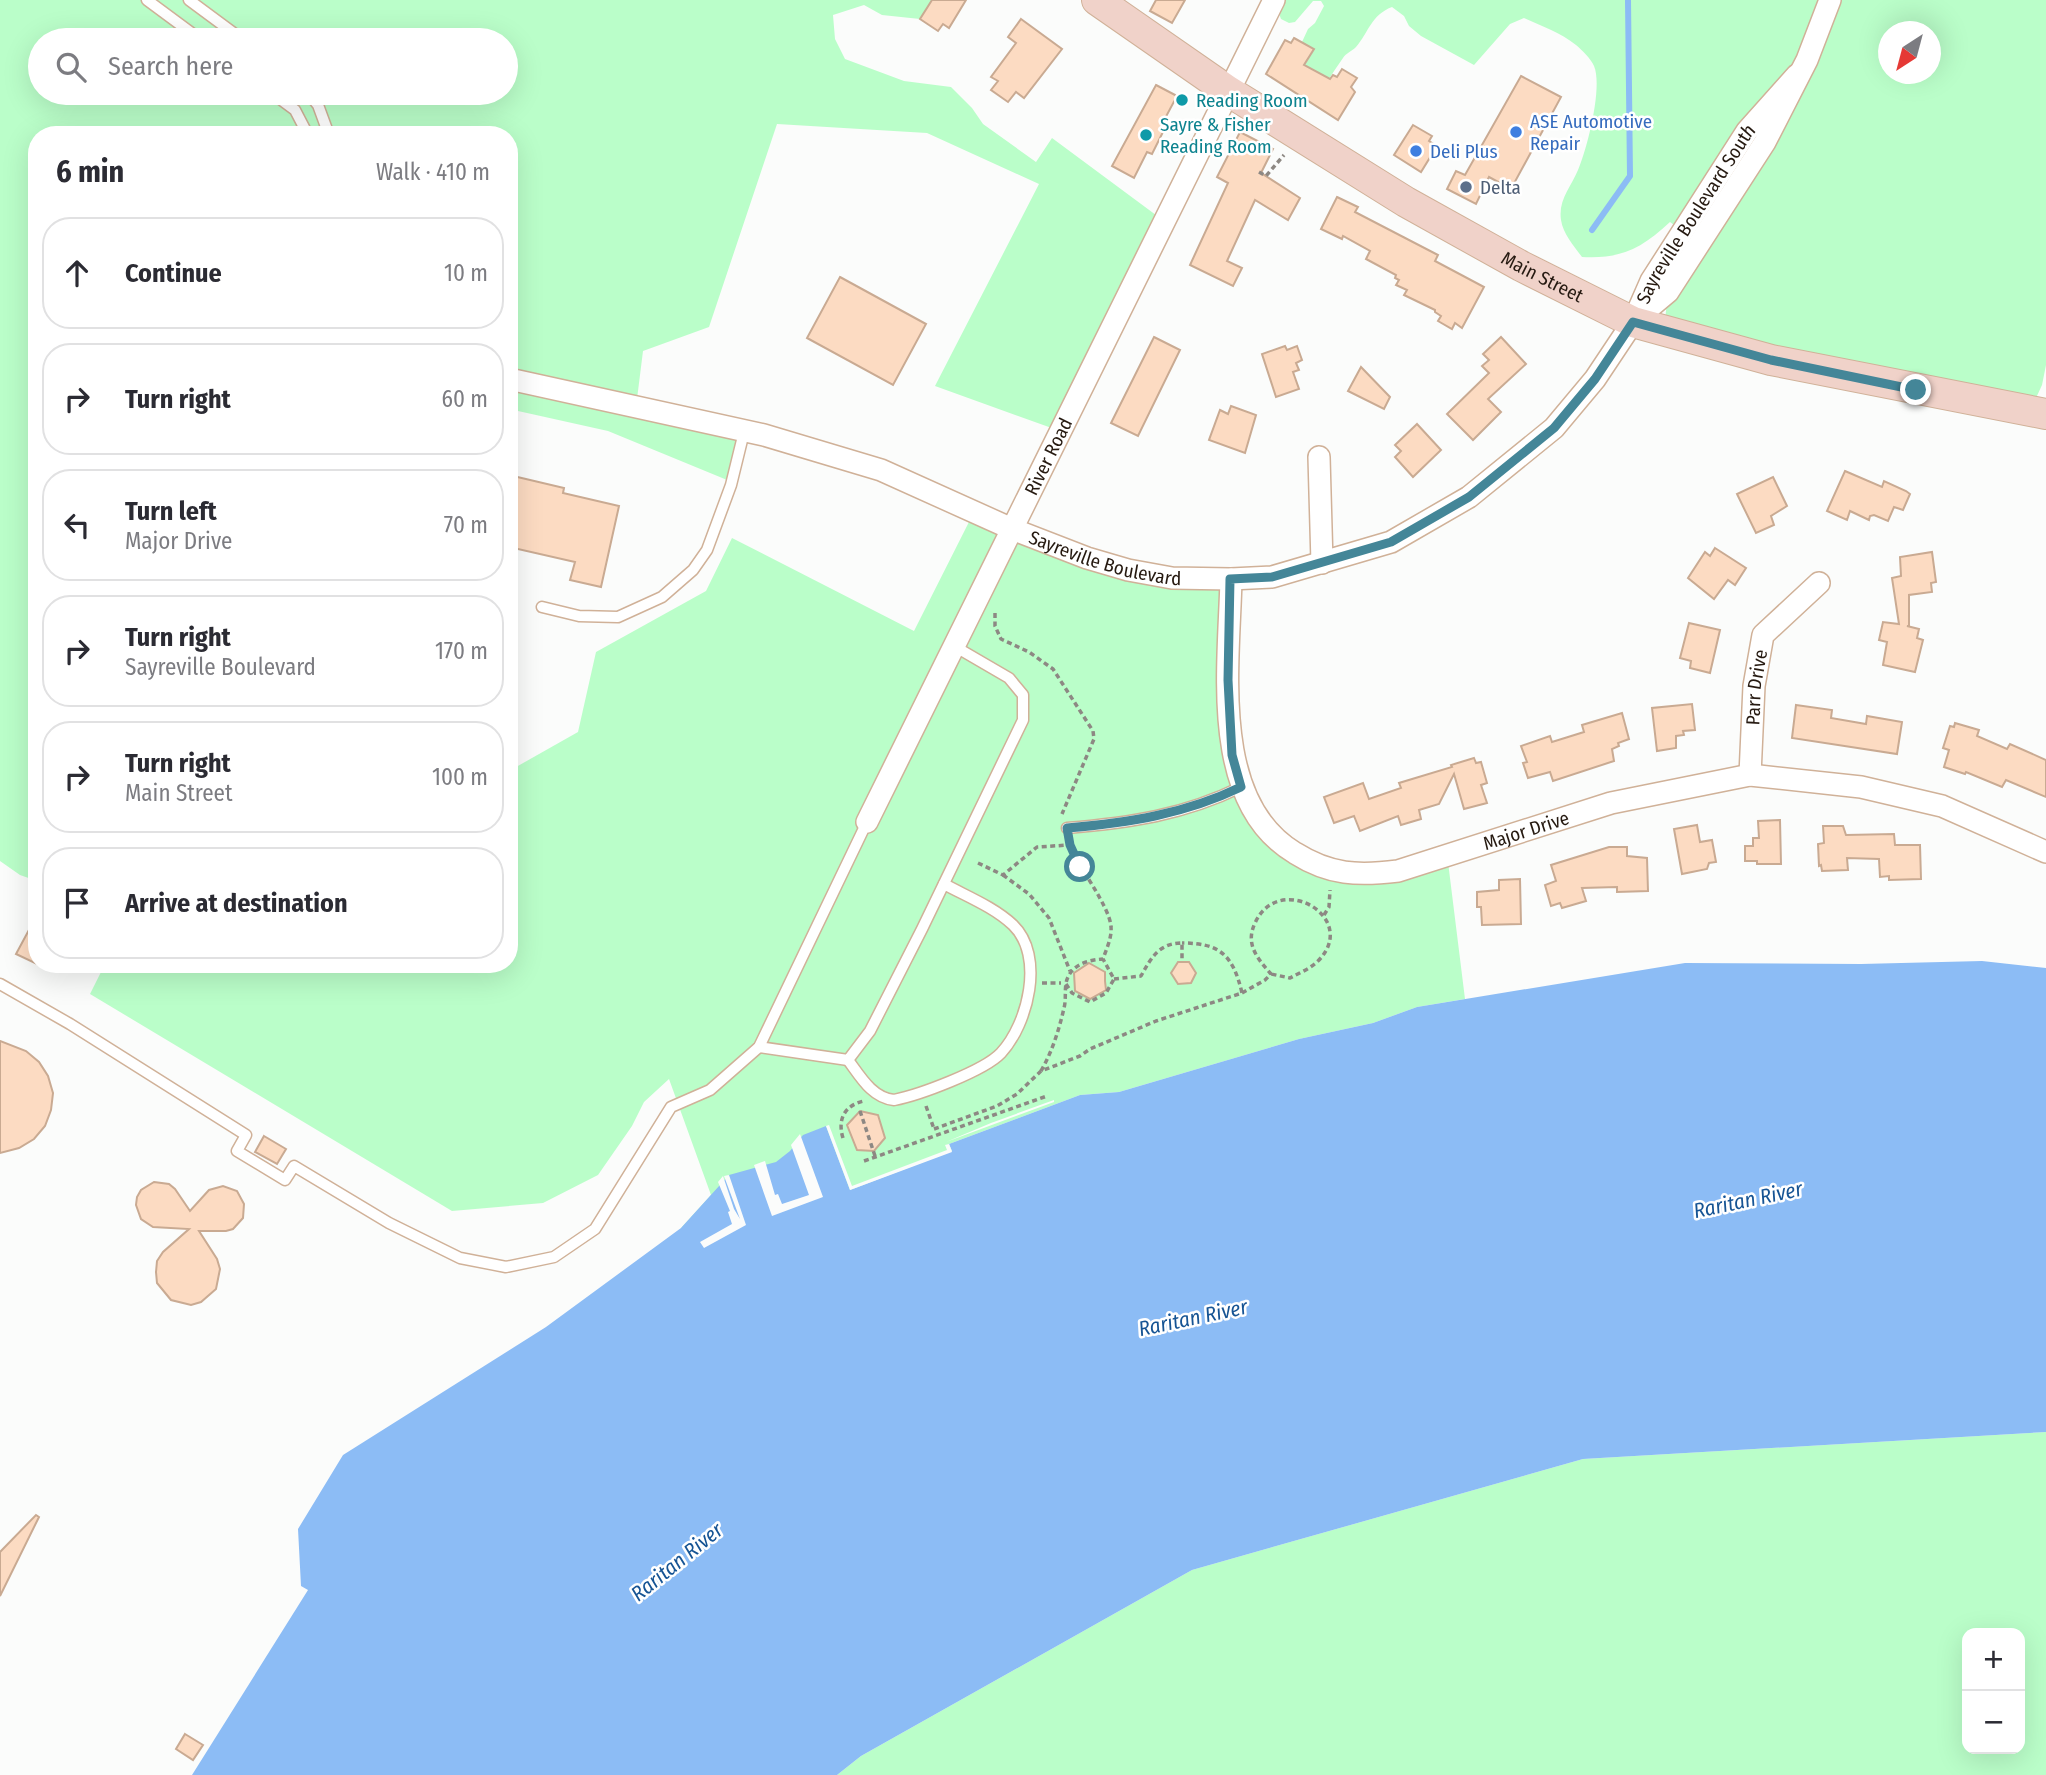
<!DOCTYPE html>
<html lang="en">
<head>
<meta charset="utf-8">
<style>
	:root { --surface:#fff; --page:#f7f7f7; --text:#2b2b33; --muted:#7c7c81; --line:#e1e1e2 }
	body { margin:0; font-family:"Fira Sans Condensed",sans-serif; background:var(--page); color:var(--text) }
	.controls { position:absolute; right:21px; bottom:21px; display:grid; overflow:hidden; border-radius:14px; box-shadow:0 7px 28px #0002 }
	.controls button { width:63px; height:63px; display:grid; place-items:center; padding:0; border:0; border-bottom:2px solid var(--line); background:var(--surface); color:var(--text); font:35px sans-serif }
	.compass { position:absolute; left:1878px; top:21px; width:63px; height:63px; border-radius:50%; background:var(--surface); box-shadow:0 7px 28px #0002; rotate:216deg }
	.stop { position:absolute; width:21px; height:21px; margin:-16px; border:5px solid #448698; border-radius:50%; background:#fff }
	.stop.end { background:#448698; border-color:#fff; box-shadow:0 2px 7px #0008 }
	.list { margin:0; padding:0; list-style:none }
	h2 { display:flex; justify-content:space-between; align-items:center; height:91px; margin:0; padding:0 28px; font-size:30px }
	h2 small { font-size:23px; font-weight:400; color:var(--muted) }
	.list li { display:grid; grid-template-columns:46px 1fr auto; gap:21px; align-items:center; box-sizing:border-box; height:112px; margin:0 14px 14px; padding:0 14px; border:2px solid var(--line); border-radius:28px }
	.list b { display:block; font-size:26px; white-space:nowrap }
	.list p { margin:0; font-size:23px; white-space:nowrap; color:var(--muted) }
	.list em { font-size:23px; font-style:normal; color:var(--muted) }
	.icon { flex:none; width:38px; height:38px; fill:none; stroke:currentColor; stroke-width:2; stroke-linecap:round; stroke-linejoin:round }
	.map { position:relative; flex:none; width:2046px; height:1775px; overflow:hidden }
	.search { position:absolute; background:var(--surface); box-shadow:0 7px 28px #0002; left:28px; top:28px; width:490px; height:77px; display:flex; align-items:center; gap:18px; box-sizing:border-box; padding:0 24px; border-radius:38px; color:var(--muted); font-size:26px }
	.panel { position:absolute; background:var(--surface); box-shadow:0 7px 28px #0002; left:28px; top:126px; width:490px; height:847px; border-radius:28px }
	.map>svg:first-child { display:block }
	.green { fill:#bafec9; fill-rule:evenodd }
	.water { fill:#8cbcf5 }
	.pier { fill:#fbfcfb }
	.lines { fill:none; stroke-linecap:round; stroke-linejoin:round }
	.stream { stroke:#8cbcf5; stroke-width:6 }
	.building { fill:#fcdbc2; stroke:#c9aa92; stroke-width:2 }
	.lane-casing { stroke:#d0b198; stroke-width:13 }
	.street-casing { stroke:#d0b198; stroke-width:24 }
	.secondary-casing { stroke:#d0b198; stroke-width:32 }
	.path { stroke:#8d8883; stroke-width:3.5; stroke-dasharray:5 3.5; stroke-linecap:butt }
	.lane { stroke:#fff; stroke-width:10 }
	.street { stroke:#fff; stroke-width:21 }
	.secondary { stroke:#f0d2c9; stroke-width:30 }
	.route { stroke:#448698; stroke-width:9 }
	.culture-dot { fill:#0f9aa8; stroke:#fff; stroke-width:2.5 }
	.shop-dot { fill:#3f7fe0; stroke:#fff; stroke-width:2.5 }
	.service-dot { fill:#5c6f8a; stroke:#fff; stroke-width:2.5 }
	.labels { text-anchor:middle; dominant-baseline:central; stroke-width:5; stroke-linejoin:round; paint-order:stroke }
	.culture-label { font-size:19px; fill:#0d838f; stroke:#fff; text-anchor:start }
	.shop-label { font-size:19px; fill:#366cbe; stroke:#fff; text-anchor:start }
	.service-label { font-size:19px; fill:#4e5e75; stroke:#fff; text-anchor:start }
	.street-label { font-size:19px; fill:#261a11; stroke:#fff }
	.water-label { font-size:21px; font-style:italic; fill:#165494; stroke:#fff }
</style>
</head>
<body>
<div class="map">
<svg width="2046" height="1775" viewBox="0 0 2046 1775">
	<rect width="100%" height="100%" fill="#fbfcfb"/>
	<g class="green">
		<path d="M0,0h932l-12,19 -38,-4 -18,-10 -31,10 2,24 10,20 59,22 47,6 21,21 11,16 53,38 16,-24 112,83 -104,210 -125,-45 104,-202 -112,-51 -150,-9 -68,203 -66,24 -7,56 108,25 -12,50 -124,-51 -99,-22v-274h-472v746l-17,-6 -20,-14zM40,40h466v53h-466z"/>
		<path d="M1274,0h772v365l-4,20 -12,26 -366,-81 4,-38 128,-213 -114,152 -12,-9c-29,27 -49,37 -88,35 -8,-11 -19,-23 -21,-37 -3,-20 10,-33 17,-50 9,-21 25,-83 16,-104 -3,-7 -12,-16 -18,-21 -15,-12 -34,-19 -52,-27l-14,6 -36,41 -53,-29 -12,-10 -5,-10 -12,-9c-21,8 -23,25 -36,40 -4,4 -10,6 -13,11 -11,15 -20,31 -31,46l-22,-15 24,-39 -12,-8 6,-13 7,-6 9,-17 -3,-5h-8l-18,21 -6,1 -8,-4zM1888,32h42v42h-42z"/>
		<polygon points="974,512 1087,558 1231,579 1229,680 1251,810 1331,871 1447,854 1465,999 1417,1007 1373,1023 1299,1039 1119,1092 1080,1095 949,1144 952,1152 850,1190 681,1228 711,1195 669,1079 644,1102 632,1126 598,1175 543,1203 452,1211 90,994 105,964 509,964 509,771 578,732 596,652 706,591 732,538 914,631"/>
		<path d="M2046,1432v343h-1209l24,-19 331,-186 391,-111zM1967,1633h53v116h-53z"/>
	</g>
	<polygon class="water" points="1982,961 2046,968 2046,1432 1583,1459 1192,1570 861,1756 837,1775 192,1775 308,1590 301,1586 298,1529 343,1455 546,1327 681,1228 729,1175 776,1162 790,1151 803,1135 826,1126 850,1190 952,1151 949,1144 1080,1095 1119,1092 1299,1039 1373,1023 1417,1007 1685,963 1861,964"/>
	<g class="pier">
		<polygon points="1054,1100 1054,1102 946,1142 991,1123"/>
		<polygon points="829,1125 852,1186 947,1150 945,1145 949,1144 952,1152 850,1190 826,1126"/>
		<polygon points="800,1134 823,1197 772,1216 754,1165 765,1161 775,1195 778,1194 782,1204 809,1195 791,1145"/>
		<polygon points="729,1175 746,1225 704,1248 700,1242 732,1224 728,1212 730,1211 718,1182 723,1176 734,1209 740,1219 724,1176"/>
	</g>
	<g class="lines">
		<polyline class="stream" points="1592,230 1630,176 1628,0"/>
	</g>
	<g class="building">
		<polygon points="932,0 966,0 949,28 943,24 938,31 920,19"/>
		<polygon points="1156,0 1185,0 1172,23 1150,11"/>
		<polygon points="1021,19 1062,49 1024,98 1016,92 1008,102 991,90 998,81 991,77 1016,43 1008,37"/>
		<polygon points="1294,38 1314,49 1304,65 1330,79 1333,75 1337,77 1342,69 1357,78 1351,87 1355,92 1338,120 1266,74 1285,40 1291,43"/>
		<polygon points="1521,76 1561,97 1511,189 1489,177 1476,204 1447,189 1456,171 1465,175"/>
		<polygon points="1156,85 1177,96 1162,124 1166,126 1152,154 1147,152 1134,178 1112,166"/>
		<polygon points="1413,125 1432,136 1429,141 1437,146 1421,172 1394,155"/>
		<polygon points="1240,132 1273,149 1261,173 1300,198 1288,220 1255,200 1227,261 1242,268 1233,286 1190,265 1228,183 1217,177"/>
		<polygon points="1337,197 1358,207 1355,212 1438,255 1435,261 1484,287 1462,328 1455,323 1452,329 1438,321 1441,316 1435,312 1435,310 1404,295 1407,290 1396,285 1399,280 1395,278 1396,275 1366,259 1370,251 1343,236 1342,239 1321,229"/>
		<polygon points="840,277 926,324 893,385 807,338"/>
		<polygon points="1154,337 1180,350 1138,436 1111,423"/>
		<polygon points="1501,337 1526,364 1488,399 1501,412 1473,440 1447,414 1489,373 1482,366 1489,360 1483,354"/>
		<polygon points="1285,346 1287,350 1297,346 1302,360 1296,363 1299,370 1293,372 1299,389 1276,397 1262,354"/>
		<polygon points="1361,367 1390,397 1384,409 1348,391"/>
		<polygon points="1231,406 1256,415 1245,453 1209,440 1220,410 1228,414"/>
		<polygon points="1417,424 1441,450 1413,477 1395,457 1401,451 1395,445"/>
		<polygon points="1845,471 1882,487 1884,481 1906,491 1910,494 1903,510 1894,507 1888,521 1874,515 1870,516 1869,520 1850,511 1847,520 1827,511"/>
		<polygon points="509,475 564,488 563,493 619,506 601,587 570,580 575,562 509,547"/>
		<polygon points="1773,477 1787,506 1771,516 1774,525 1756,533 1737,494"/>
		<polygon points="1715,548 1746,568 1735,585 1728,580 1714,599 1688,578 1705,552 1710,556"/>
		<polygon points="1932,552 1936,582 1931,583 1932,592 1909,595 1909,626 1907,626 1919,629 1917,638 1923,640 1915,672 1883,665 1887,642 1879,640 1883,622 1899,624 1892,578 1901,576 1900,557"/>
		<polygon points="1689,623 1720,630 1710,673 1690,668 1691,661 1680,658"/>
		<polygon points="1692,704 1695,730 1683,731 1684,735 1676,736 1676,748 1657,751 1652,708"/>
		<polygon points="1796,705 1832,710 1831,718 1866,724 1867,716 1902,722 1897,754 1792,738"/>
		<polygon points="1622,713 1629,739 1618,743 1619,746 1612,749 1614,761 1553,781 1550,772 1528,778 1523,763 1527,762 1521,746 1550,736 1552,742 1584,732 1582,725"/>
		<polygon points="1955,723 1979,730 1977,736 2007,749 2010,744 2046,760 2046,797 2006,780 2002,787 1966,772 1965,774 1944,767 1949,750 1943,748 1950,726 1954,727"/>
		<polygon points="1474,758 1476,763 1481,762 1487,783 1481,785 1487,803 1464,809 1454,774 1439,804 1419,810 1421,819 1401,825 1398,816 1360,831 1354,816 1334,823 1324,797 1363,783 1369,799 1401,788 1399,783 1452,767 1451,765"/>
		<polygon points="1780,820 1781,864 1757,864 1757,861 1745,861 1745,846 1753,846 1753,838 1759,838 1758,821"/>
		<polygon points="1697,825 1700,842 1712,840 1716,862 1709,863 1707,869 1682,874 1674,829"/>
		<polygon points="1823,826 1843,826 1846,835 1894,834 1895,845 1920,845 1921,879 1889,880 1889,876 1880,877 1879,859 1847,858 1848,870 1822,871 1821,865 1819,866 1818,844 1824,843"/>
		<polygon points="1609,847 1627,847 1627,856 1647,858 1648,891 1617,892 1617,887 1582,888 1586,901 1562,908 1560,903 1551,906 1545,885 1556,881 1551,865"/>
		<polygon points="1520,879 1521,924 1482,925 1481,907 1477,907 1477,892 1499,890 1499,880"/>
		<polygon points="37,915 37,964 16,954"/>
		<polygon points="1178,962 1189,962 1196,973 1191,983 1178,984 1171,973"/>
		<polygon points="1089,963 1105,972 1105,981 1106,990 1090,999 1075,991 1074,973"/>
		<polygon points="0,1041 26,1051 39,1062 48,1076 53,1093 51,1110 45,1126 34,1139 19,1148 0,1153"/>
		<polygon points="860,1111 878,1115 885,1138 874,1151 857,1150 847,1125"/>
		<polygon points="264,1136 286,1149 277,1164 255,1152"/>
		<polygon points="154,1182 169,1184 175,1189 190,1211 209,1190 223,1186 237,1191 244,1204 243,1218 233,1229 226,1231 199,1231 217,1259 220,1269 216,1289 201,1302 191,1305 171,1300 157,1283 156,1272 157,1261 163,1252 189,1229 153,1227 141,1219 136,1205 137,1197 141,1190"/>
		<polygon points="36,1515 39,1517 0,1596 0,1552"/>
		<polygon points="185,1734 203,1745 193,1760 176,1749"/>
	</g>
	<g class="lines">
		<defs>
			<g id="lane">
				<polyline points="147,0 201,40"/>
				<polyline points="189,0 243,40"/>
				<polyline points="272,93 295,110 308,135"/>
				<polyline points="308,93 318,105 329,135"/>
				<polyline points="542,607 579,616 618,617 662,597 693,570 707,550 731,485 744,432"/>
				<path d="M1067,828c62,-5 117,-13 174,-41"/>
				<polyline points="0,984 70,1024 246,1135 237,1151 285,1180 294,1166 389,1223 460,1258 506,1267 554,1257 595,1229 671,1107 710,1090 759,1047 867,822"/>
				<polyline points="759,1047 848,1060 870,1031 922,929 1023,720 1023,695 1009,678 954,646"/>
				<path d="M848,1060c12,16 24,38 46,40 25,-5 90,-29 107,-47 27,-29 44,-97 12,-128 -19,-18 -47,-29 -69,-41"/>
			</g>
			<g id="street">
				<polyline points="1637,318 1668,292 1765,142 1807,60 1830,0"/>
				<path id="s1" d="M509,379l255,56 117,35 131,59 75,29 41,12 44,8 59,1 41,-2 119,-35 78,-45 85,-69 41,-49 38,-57 18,-41 96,-150 50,-56"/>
				<polyline points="1319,457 1322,563"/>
				<path id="s2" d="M1231,579c-2,87 -22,223 64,274 35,22 63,23 103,18l213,-68 139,-28 111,12 81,19 104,46"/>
				<path id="s3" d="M1750,775l4,-89 9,-51 56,-52"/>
				<path id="s4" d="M867,822l407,-822"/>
			</g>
			<g id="secondary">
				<path id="s5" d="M1097,0l131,91 178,111 115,64 112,56 138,38 275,54"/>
			</g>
		</defs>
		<use href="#lane" class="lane-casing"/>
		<use href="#street" class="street-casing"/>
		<use href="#secondary" class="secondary-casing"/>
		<g class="path">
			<polyline points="1259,172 1266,176 1284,155"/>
			<polyline points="995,613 995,626 1001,639 1029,652 1053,669 1093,731 1094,739 1062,814"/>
			<polyline points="978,863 1003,875 1037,847 1069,845"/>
			<polyline points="1003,875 1029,894 1049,918 1070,971"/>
			<polyline points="1324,915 1329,907 1330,890"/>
			<path d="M1114,979l27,-3c10,-18 18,-33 41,-33v18"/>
			<polyline points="1042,983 1061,983"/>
			<polyline points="1066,984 1072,993 1090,1002 1106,993 1114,979 1103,959"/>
			<path d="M1242,993l23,-13 6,-6c-14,-16 -26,-30 -16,-51 24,-53 106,-5 63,38 -8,8 -19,12 -28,17l-19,-4"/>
			<path d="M1041,1071c11,-19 18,-41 23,-63 3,-11 -1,-23 5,-33 7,-12 21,-15 34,-16 3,-9 9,-21 8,-32 -1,-21 -34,-61 -42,-85"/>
			<polyline points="926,1106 934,1129"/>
			<polyline points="860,1111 875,1156"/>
			<path d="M934,1129l63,-23 20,-12 24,-23 39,-15 10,-7 66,-28 86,-28c-9,-38 -22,-50 -60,-50"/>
			<path d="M843,1138c-6,-19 2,-33 21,-37"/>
			<polyline points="864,1161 1047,1096"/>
		</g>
		<use href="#lane" class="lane"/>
		<use href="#street" class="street"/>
		<use href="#secondary" class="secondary"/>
	</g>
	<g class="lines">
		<path class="route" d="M1080,867l-10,-22 -3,-17c61,-5 118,-14 174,-41l-9,-32 -4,-75 2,-101 42,-2 119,-35 78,-45 85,-69 41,-49 38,-57 138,38 145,30"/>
	</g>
	<g class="culture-dot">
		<circle cx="1182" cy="100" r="7"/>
		<circle cx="1146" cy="135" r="7"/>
	</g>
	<g class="shop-dot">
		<circle cx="1516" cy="132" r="7"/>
		<circle cx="1416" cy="151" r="7"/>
	</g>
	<circle class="service-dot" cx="1466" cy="187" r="7"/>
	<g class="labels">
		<g class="culture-label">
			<text x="1196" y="100">Reading Room</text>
			<text x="1160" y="124">Sayre &amp; Fisher<tspan x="1160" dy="22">Reading Room</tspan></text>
		</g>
		<g class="shop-label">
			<text x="1530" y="121">ASE Automotive<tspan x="1530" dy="22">Repair</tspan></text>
			<text x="1430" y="151">Deli Plus</text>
		</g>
		<g class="service-label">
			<text x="1480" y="187">Delta</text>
		</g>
		<g class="street-label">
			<text stroke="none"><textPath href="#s1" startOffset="1376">Sayreville Boulevard South</textPath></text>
			<text stroke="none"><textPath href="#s5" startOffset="525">Main Street</textPath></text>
			<text stroke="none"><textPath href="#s4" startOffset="408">River Road</textPath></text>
			<text stroke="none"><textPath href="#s1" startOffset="625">Sayreville Boulevard</textPath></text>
			<text stroke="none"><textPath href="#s3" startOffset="88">Parr Drive</textPath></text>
			<text stroke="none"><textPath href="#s2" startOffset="537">Major Drive</textPath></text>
		</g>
		<g class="water-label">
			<text transform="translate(1748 1200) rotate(-12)">Raritan River</text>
			<text transform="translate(1193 1318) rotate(-12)">Raritan River</text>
			<text transform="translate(677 1562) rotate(-39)">Raritan River</text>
		</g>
	</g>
</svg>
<div class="controls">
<button>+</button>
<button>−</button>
</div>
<svg class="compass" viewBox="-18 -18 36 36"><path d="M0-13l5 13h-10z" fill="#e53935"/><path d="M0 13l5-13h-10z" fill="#7c7c81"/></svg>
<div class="stop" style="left:1080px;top:867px"></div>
<div class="stop end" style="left:1916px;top:390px"></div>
<div class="search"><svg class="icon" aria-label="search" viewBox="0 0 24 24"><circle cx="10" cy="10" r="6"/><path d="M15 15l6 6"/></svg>Search here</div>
<section class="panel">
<h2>6 min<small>Walk · 410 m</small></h2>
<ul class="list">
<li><svg class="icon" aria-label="ahead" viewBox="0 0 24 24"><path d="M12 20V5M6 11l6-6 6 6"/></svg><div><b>Continue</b></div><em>10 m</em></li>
<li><svg class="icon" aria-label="right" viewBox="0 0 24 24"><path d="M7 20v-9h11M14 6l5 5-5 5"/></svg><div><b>Turn right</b></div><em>60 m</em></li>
<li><svg class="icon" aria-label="left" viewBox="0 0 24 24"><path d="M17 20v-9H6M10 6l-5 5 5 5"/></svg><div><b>Turn left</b><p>Major Drive</p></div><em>70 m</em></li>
<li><svg class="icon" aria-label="right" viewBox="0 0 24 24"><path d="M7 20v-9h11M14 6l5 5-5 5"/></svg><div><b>Turn right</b><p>Sayreville Boulevard</p></div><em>170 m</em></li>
<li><svg class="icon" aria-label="right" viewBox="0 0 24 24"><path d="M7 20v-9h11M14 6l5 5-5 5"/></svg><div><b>Turn right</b><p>Main Street</p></div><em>100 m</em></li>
<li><svg class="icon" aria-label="arrive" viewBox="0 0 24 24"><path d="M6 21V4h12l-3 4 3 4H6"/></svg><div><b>Arrive at destination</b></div></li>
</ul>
</section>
</div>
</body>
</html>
